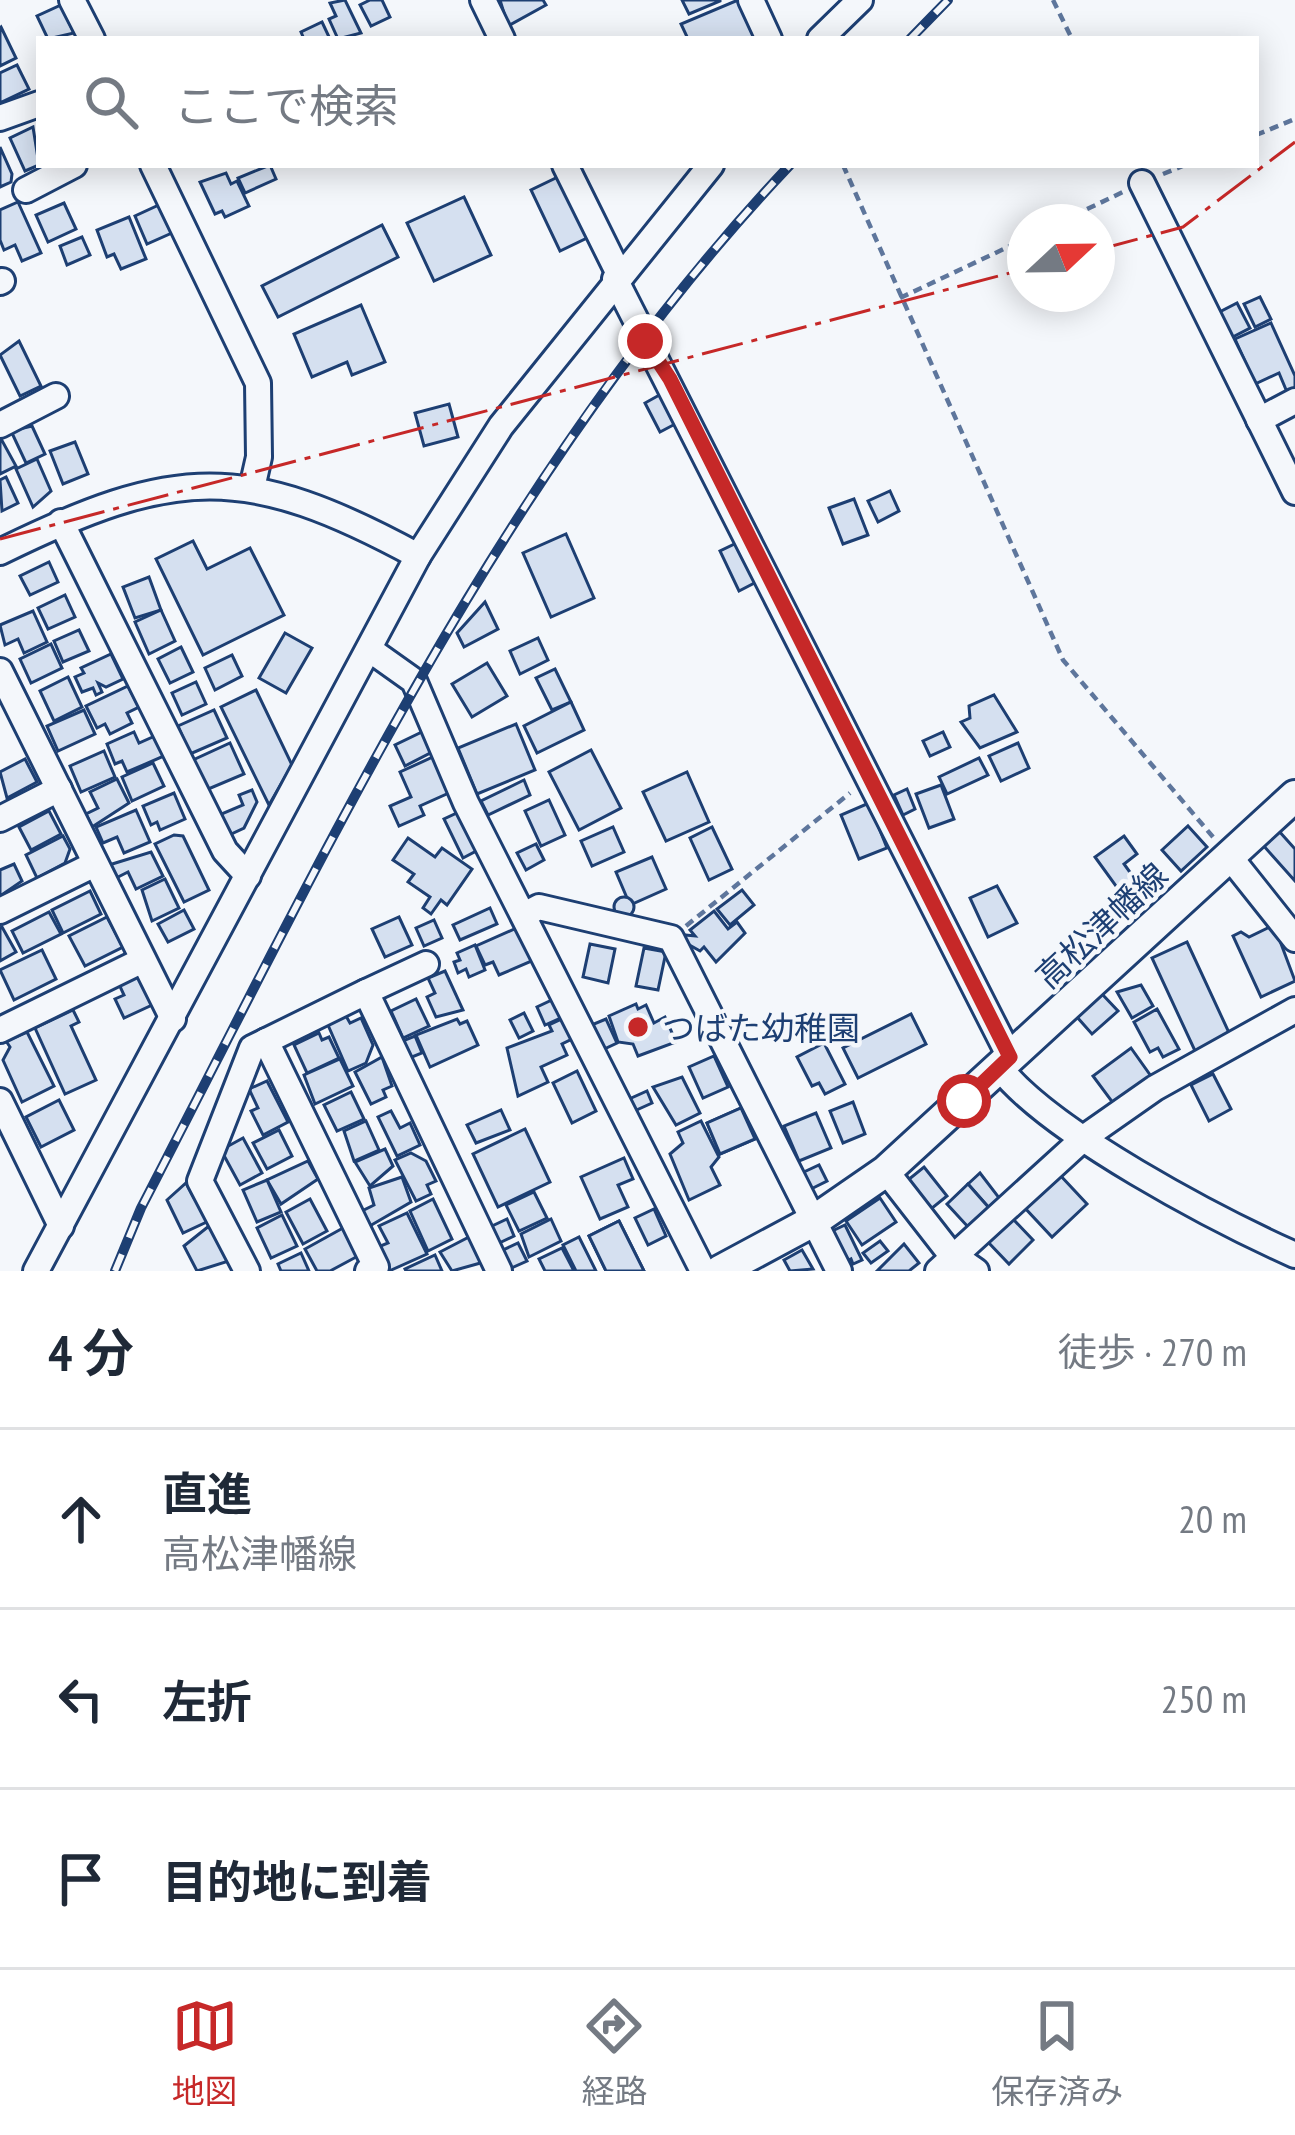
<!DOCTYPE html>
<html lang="ja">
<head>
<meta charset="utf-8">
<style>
	:root { --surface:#fff; --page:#f6f6f7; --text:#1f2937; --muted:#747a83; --line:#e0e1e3; --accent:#c62828 }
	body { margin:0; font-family:"PT Sans Narrow","Noto Sans JP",sans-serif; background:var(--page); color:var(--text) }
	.compass { position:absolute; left:1007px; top:204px; width:108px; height:108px; border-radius:50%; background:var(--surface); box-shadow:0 6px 30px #0003; rotate:68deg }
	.stop { position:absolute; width:36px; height:36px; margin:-27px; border:9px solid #c62828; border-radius:50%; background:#fff }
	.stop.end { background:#c62828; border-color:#fff; box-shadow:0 3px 12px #0008 }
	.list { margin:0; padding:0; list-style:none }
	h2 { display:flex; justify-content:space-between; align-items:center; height:156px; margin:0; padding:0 48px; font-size:51px }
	h2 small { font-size:39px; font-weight:400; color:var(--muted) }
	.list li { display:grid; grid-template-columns:78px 1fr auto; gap:36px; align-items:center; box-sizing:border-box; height:180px; padding:0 48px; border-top:3px solid var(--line) }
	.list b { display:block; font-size:45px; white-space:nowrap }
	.list p { margin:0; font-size:39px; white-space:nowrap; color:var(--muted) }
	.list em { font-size:39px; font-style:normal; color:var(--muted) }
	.icon { flex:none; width:66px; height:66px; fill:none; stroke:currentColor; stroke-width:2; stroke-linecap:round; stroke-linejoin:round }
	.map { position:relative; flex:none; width:1295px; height:1271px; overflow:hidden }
	.search { position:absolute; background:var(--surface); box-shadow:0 6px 30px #0003; left:36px; right:36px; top:36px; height:132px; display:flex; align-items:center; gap:30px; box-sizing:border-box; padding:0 42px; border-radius:0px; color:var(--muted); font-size:45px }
	.sheet { height:696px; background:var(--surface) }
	nav { display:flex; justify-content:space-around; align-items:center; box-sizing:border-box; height:168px; border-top:3px solid var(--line); background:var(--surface); font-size:33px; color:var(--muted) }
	nav a { display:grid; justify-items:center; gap:6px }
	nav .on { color:var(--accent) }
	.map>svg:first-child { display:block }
	.building { fill:#d5e0f0; stroke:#1d3f73; stroke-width:3 }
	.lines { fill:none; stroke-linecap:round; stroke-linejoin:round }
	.minor-casing { stroke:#1d3f73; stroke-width:30 }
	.major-casing { stroke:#1d3f73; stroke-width:36 }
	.path { stroke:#5e769c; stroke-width:4.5; stroke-dasharray:9 6; stroke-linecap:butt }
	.minor { stroke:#f4f7fb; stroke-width:24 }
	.major { stroke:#f4f7fb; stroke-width:30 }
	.rail-casing { stroke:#1d3f73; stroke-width:10 }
	.rail { stroke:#f4f7fb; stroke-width:6; stroke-dasharray:18; stroke-linecap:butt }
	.power { stroke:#c62828; stroke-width:3; stroke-dasharray:42 9 6 9; stroke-linecap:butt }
	.route { stroke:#c62828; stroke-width:15 }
	.poi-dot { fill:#c62828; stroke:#f4f7fb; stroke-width:4.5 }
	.labels { text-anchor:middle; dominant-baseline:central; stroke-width:9; stroke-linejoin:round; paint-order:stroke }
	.street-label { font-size:33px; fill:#1d3f73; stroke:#f4f7fb }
	.poi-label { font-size:33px; fill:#1d3f73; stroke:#f4f7fb; text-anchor:start }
</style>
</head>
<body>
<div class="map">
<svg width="1295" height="1271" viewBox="0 0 1295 1271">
	<rect width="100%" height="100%" fill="#f4f7fb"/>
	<g class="building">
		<polygon points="345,0 361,33 338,39 329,19 336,16 330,3"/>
		<polygon points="370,0 382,0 390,17 371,26 360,5"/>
		<polygon points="500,0 543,0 546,5 508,26"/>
		<polygon points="682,0 720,0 720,1 689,14"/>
		<polygon points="738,0 756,39 688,39 681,24"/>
		<polygon points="61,5 74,33 48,39 37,16"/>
		<polygon points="322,22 330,39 304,39 301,32"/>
		<polygon points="1,27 16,58 0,66 0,28"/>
		<polygon points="17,65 29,89 0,103 0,73"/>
		<polygon points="33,127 39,165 25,171 10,138"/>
		<polygon points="0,147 12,174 11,182 0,187"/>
		<polygon points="270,165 276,179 245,193 238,178"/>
		<polygon points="226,173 231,184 237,181 249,206 225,217 222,211 215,214 200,182"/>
		<polygon points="560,176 589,237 560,251 531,190"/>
		<polygon points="464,197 491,255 434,281 407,223"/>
		<polygon points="18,202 41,253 22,261 15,245 4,250 0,240 0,210"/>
		<polygon points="64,203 76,229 48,242 36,215"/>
		<polygon points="161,204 174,232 147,244 135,216"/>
		<polygon points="129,217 146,259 121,269 114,254 107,257 97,230"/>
		<polygon points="382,225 398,257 278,317 262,286"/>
		<polygon points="82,237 90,255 67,265 60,246"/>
		<polygon points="1260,297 1271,319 1255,327 1244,304"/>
		<polygon points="1237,303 1250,328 1223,342 1210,317"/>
		<polygon points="361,305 385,362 352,375 347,362 312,377 294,334"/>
		<polygon points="1271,323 1295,376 1295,388 1287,392 1279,373 1255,384 1235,339"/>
		<polygon points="19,341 41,386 20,396 0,355"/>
		<polygon points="663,393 679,422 660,432 645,403"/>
		<polygon points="449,404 458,437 424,446 415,413"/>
		<polygon points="32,426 45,454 26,463 11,431"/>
		<polygon points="0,437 16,466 0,474"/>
		<polygon points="75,442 88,474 63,484 50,451"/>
		<polygon points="37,459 51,491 33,507 16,469"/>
		<polygon points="6,477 18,503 2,511 0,480"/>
		<polygon points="890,491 899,511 878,522 868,501"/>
		<polygon points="854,499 868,535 843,544 829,508"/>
		<polygon points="566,534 594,598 551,617 523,553"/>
		<polygon points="745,539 764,578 739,591 720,551"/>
		<polygon points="193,541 207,569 250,548 284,615 203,655 156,559"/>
		<polygon points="49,562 58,582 30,595 20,576"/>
		<polygon points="149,577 161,610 135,618 123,587"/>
		<polygon points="65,595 75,617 48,629 38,608"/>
		<polygon points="485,602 498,629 464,647 457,633"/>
		<polygon points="161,610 175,641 149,654 135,622"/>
		<polygon points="33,611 47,642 24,653 18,639 5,645 0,625"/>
		<polygon points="79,630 89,651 63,662 54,641"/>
		<polygon points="285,633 312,648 286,693 259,678"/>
		<polygon points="538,638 548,660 520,674 510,651"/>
		<polygon points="51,644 62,668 31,683 20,659"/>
		<polygon points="181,647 193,672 170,683 158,659"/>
		<polygon points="111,654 123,679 106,687 98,683 102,692 96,695 93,688 82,692 75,677 84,673 81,668"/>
		<polygon points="232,655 242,676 215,690 205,668"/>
		<polygon points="487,663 507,696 472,717 452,684"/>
		<polygon points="555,669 571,702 552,710 536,678"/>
		<polygon points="68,677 82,707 54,721 40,691"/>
		<polygon points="196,682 206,704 182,715 172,693"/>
		<polygon points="128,686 139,707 127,713 132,723 110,734 105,724 97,728 86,706"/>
		<polygon points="256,690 292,765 269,805 221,707"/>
		<polygon points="994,695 1017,732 980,748 961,722 970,718 969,706"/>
		<polygon points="571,702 584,730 537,753 524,726"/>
		<polygon points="84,710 95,734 58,751 47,726"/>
		<polygon points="214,710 227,738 190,754 178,726"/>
		<polygon points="516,724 535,770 477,794 458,748"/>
		<polygon points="424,731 434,751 405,766 395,745"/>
		<polygon points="134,732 139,743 155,736 164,756 127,772 122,761 115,764 107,744"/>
		<polygon points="943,732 950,747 930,756 923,741"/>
		<polygon points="230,743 244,774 206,790 193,760"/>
		<polygon points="1018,743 1029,768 1001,781 989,756"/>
		<polygon points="591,750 621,808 579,830 549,772"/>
		<polygon points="104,751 115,777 81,792 70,766"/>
		<polygon points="435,756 451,792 420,806 424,815 399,826 390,806 411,797 400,772"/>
		<polygon points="979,758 988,775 947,794 939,777"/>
		<polygon points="25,759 37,782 7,798 0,772"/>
		<polygon points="153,763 164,786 132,801 122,777"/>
		<polygon points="687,772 709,822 666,841 643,792"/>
		<polygon points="117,779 129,803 92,827 86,814 98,808 90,792"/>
		<polygon points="524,780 530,795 488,815 481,801"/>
		<polygon points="941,785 954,819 929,828 916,794"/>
		<polygon points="907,789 915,809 903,815 894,795"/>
		<polygon points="252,790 257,802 244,828 227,836 219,815 243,805 239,795"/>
		<polygon points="174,793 185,819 160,830 157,822 151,825 143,806"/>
		<polygon points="549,800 565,835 541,846 525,811"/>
		<polygon points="869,803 887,848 859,859 841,815"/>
		<polygon points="136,810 150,842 124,853 117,837 103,843 96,827"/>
		<polygon points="49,811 61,834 31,850 19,827"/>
		<polygon points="459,812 478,850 463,858 444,819"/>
		<polygon points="1188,826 1207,847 1181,871 1162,850"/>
		<polygon points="613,827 624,852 592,866 581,841"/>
		<polygon points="712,827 732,869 709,880 690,838"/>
		<polygon points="1278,830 1295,849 1295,881 1262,844"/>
		<polygon points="174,835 183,836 209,890 184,902 155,844"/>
		<polygon points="63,836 70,849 65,863 37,878 26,855"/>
		<polygon points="1124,836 1137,854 1124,864 1137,882 1121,893 1095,857"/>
		<polygon points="408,838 435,857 442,848 472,869 447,905 441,900 431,914 423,908 430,897 408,882 414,874 393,860"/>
		<polygon points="536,844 544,860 526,870 517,853"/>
		<polygon points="151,852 163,876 136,889 128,872 116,878 109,865"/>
		<polygon points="652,857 666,889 630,905 616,872"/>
		<polygon points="14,864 22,881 0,896 0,870"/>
		<polygon points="165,879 179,908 152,921 142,890"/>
		<polygon points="997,886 1017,923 988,937 970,898"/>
		<polygon points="742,890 754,905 730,925 717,909"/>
		<polygon points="90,891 101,914 63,933 52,910"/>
		<circle cx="624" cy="907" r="10"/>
		<polygon points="490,908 497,924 460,940 453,925"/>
		<polygon points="184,910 194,929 168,942 158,924"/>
		<polygon points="714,911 728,929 737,922 745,933 716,962 704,947 700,951 686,943 685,935 695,936 690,930"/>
		<polygon points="49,912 61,934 23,953 12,931"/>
		<polygon points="107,917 123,947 85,966 69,936"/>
		<polygon points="399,917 412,945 385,957 372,929"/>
		<polygon points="434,920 442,938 424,946 416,928"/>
		<polygon points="1274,925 1295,981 1261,997 1233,936 1241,932 1249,937"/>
		<polygon points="2,927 16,952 0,961 0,928"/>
		<polygon points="519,927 534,960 499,975 493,962 485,965 476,946"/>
		<polygon points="1187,942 1231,1037 1196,1053 1152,958"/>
		<polygon points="590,944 615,949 608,983 583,977"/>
		<polygon points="475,945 485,970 469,977 466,969 458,973 454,962 460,960 457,953"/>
		<polygon points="644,948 666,952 658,990 636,986"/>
		<polygon points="42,950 56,979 14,1000 0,970"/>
		<polygon points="136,971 152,1005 124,1018 115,999 124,995 117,980"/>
		<polygon points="445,971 463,1010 436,1017 427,997 435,993 428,978"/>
		<polygon points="1141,985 1153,1006 1132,1018 1117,992"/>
		<polygon points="1102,994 1118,1011 1092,1034 1077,1017"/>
		<polygon points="416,999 429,1026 403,1038 391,1011"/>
		<polygon points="554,999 563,1017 545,1025 537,1007"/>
		<polygon points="636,1004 638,1009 646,1005 654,1023 665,1017 676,1042 638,1056 633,1044 618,1042 609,1016"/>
		<polygon points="1157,1009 1179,1049 1163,1057 1158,1048 1150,1052 1134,1022"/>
		<polygon points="73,1010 79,1022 71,1026 96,1080 65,1094 35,1028"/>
		<polygon points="524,1013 533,1031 519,1038 510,1020"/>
		<polygon points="911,1014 926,1044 858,1078 843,1048"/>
		<polygon points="346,1016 350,1023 361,1018 373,1045 366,1063 348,1071 328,1025"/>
		<polygon points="566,1017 576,1037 562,1044 567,1055 541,1067 548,1082 518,1096 507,1048 552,1031 549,1025"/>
		<polygon points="457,1019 460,1024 467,1021 478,1045 430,1067 416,1035"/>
		<polygon points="606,1019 617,1043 600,1051 589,1026"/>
		<polygon points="27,1032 54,1086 22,1102 3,1060 10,1047 6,1041"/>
		<polygon points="319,1033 322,1040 329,1037 339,1058 307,1073 294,1045"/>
		<polygon points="415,1036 422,1053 407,1059 400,1042"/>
		<polygon points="824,1043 845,1084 825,1094 819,1083 812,1086 797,1057"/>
		<polygon points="1131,1048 1153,1079 1116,1107 1093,1076"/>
		<polygon points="714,1056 728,1087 703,1098 689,1067"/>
		<polygon points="382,1057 392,1086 383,1090 386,1097 371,1104 355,1072"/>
		<polygon points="340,1059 353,1086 315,1104 304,1075"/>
		<polygon points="577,1071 596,1111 572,1123 553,1083"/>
		<polygon points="1213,1074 1231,1109 1209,1121 1191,1085"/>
		<polygon points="682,1077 700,1113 676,1125 653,1087"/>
		<polygon points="267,1081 288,1122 263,1135 251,1111 258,1108 249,1089"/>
		<polygon points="647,1091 652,1103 632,1112 627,1100"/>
		<polygon points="351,1092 364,1119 337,1131 324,1105"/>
		<polygon points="59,1100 74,1130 41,1147 26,1117"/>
		<polygon points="853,1102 865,1134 843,1143 830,1111"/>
		<polygon points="741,1108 755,1139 720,1154 707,1123"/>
		<polygon points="741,1108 755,1139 720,1154 707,1123"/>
		<polygon points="501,1110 510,1130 476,1143 467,1125"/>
		<polygon points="391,1111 400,1128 410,1123 420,1145 397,1156 378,1117"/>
		<polygon points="816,1113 831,1148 799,1161 784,1126"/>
		<polygon points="366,1121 379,1150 354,1161 344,1131"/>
		<polygon points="701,1121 719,1157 711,1167 720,1185 689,1200 670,1154 683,1143 678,1132"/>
		<polygon points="525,1129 550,1182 498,1207 473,1154"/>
		<polygon points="279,1130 292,1156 267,1169 253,1143"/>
		<polygon points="243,1138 262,1173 240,1185 221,1150"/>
		<polygon points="385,1149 393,1166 370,1186 355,1162"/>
		<polygon points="411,1153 426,1161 436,1181 427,1185 431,1194 416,1201 395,1160"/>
		<polygon points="624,1158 633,1179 618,1185 628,1207 600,1219 581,1177"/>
		<polygon points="308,1161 318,1179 281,1204 267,1180"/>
		<polygon points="819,1165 827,1181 811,1189 804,1172"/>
		<polygon points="924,1167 947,1196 931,1209 908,1180"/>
		<polygon points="980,1173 1000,1199 990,1209 968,1184"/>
		<polygon points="1059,1174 1087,1204 1052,1237 1024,1207"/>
		<polygon points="402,1177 411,1202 368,1227 360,1212 374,1205 369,1188"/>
		<polygon points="267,1180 281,1212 257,1222 243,1190"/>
		<polygon points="186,1183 194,1198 201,1194 213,1219 183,1233 167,1200"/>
		<polygon points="968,1184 990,1209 969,1228 947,1204"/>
		<polygon points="534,1192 547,1218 519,1231 506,1205"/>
		<polygon points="880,1198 896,1222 862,1245 846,1221"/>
		<polygon points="310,1199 327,1231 303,1244 286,1212"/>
		<polygon points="433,1199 452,1239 428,1251 410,1211"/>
		<polygon points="654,1209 666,1236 648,1245 635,1218"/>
		<polygon points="407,1213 427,1254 389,1271 378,1247 388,1243 379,1226"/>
		<polygon points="282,1215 297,1246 271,1258 257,1228"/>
		<polygon points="1012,1218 1033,1240 1009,1264 988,1242"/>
		<polygon points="507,1219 514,1236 497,1244 490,1227"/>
		<polygon points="551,1219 561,1241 529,1257 521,1234"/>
		<polygon points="619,1221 644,1271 606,1271 589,1236"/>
		<polygon points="619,1221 644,1271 606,1271 589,1236"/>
		<polygon points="845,1225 862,1260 853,1264 851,1259 840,1265 826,1234"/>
		<polygon points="209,1226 232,1260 197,1271 184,1246"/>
		<polygon points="343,1228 358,1256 330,1271 317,1271 305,1249"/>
		<polygon points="469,1237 484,1262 452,1271 440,1252"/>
		<polygon points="579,1237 596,1271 576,1271 563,1245"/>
		<polygon points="880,1241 888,1251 871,1263 863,1253"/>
		<polygon points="518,1243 527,1261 509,1269 501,1251"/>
		<polygon points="904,1244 919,1263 909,1271 877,1271"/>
		<polygon points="562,1248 574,1271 545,1271 539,1259"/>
		<polygon points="802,1250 813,1269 790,1271 784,1260"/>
		<polygon points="301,1253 309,1271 281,1271 278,1264"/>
		<polygon points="435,1255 442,1271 406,1271 405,1269"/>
	</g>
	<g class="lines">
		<defs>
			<g id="minor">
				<polyline points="72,0 92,39"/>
				<polyline points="483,0 502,39"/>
				<polyline points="751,0 769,39"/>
				<polyline points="820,39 860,0"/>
				<polyline points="0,118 39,104"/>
				<polyline points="153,165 258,383 259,457 252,488"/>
				<polyline points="565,165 619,274"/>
				<polyline points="1142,183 1295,492"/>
				<polyline points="26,190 74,165"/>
				<polyline points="615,279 1010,1057"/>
				<polyline points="0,282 2,281"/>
				<polyline points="1259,420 1295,401"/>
				<polyline points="0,425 56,396"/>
				<polyline points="61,522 225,851 248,876"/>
				<path d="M0,552c175,-86 245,-90 418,4"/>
				<polyline points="369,649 414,681 466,803 703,1271"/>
				<polyline points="0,671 173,1019"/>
				<polyline points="0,819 59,789"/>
				<polyline points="1229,856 1295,939"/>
				<polyline points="0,911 95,864"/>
				<polyline points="524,915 539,907 671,938 839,1271"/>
				<polyline points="366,992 426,964"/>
				<polyline points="0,1030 143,960"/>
				<polyline points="266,1041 376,1267 368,1271"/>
				<path d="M999,1067c51,66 218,153 296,188"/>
				<polyline points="0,1101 61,1226"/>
				<polyline points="886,1171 949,1252 976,1271"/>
				<polyline points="36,1271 418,556 501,426 711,165"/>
				<polyline points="247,1271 200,1181 252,1048 366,992 499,1271"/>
				<polyline points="938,1271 1085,1137 1155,1088 1295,1010"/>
			</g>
			<polyline id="major" points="720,1271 815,1220 886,1171 1295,796"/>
		</defs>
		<use href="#minor" class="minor-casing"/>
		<use href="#major" class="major-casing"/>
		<g class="path">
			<polyline points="1053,0 1072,39"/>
			<polyline points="1256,135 1295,119"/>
			<polyline points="843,165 1063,660 1213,837"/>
			<polyline points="1163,174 1185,165"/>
			<polyline points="1060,222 1125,191"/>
			<polyline points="900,298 1025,239"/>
			<polyline points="686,926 850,793"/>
		</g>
		<use href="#minor" class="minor"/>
		<use href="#major" class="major"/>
		<defs>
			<g id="rail">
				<polyline points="910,39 948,0"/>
				<path d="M115,1271l26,-63c188,-363 364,-742 649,-1043"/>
			</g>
		</defs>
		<use href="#rail" class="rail-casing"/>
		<use href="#rail" class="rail"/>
		<g class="power">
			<polyline points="1097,250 1183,227 1295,142"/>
			<polyline points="0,539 1025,269"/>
		</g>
	</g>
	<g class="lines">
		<polyline class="route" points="645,341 670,379 1010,1057 964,1101"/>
	</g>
	<circle class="poi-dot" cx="638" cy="1027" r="12"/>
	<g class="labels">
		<g class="street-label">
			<text transform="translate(1101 925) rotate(-43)">高松津幡線</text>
		</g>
		<g class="poi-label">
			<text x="662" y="1027">つばた幼稚園</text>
		</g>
	</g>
</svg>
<svg class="compass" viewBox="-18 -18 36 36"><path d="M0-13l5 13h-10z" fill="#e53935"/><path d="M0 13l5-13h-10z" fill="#747a83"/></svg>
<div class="stop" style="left:964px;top:1101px"></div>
<div class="stop end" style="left:645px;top:341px"></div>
<div class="search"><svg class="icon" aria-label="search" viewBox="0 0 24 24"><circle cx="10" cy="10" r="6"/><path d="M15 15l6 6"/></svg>ここで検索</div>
</div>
<section class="sheet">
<h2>4 分<small>徒歩 · 270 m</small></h2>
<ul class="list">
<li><svg class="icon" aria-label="ahead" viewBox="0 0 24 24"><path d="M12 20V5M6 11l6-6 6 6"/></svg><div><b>直進</b><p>高松津幡線</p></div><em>20 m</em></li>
<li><svg class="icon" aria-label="left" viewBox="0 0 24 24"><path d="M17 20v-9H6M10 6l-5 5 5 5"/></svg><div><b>左折</b></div><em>250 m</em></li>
<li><svg class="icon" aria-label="arrive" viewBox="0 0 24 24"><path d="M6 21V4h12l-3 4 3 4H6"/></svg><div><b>目的地に到着</b></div></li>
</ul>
</section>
<nav>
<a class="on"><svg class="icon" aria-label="map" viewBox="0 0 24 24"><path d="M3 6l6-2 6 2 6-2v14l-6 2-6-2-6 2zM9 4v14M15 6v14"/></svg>地図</a>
<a><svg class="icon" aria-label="directions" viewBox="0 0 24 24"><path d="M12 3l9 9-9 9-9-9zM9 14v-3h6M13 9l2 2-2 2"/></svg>経路</a>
<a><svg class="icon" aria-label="saved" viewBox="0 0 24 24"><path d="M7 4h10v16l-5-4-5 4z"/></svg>保存済み</a>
</nav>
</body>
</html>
